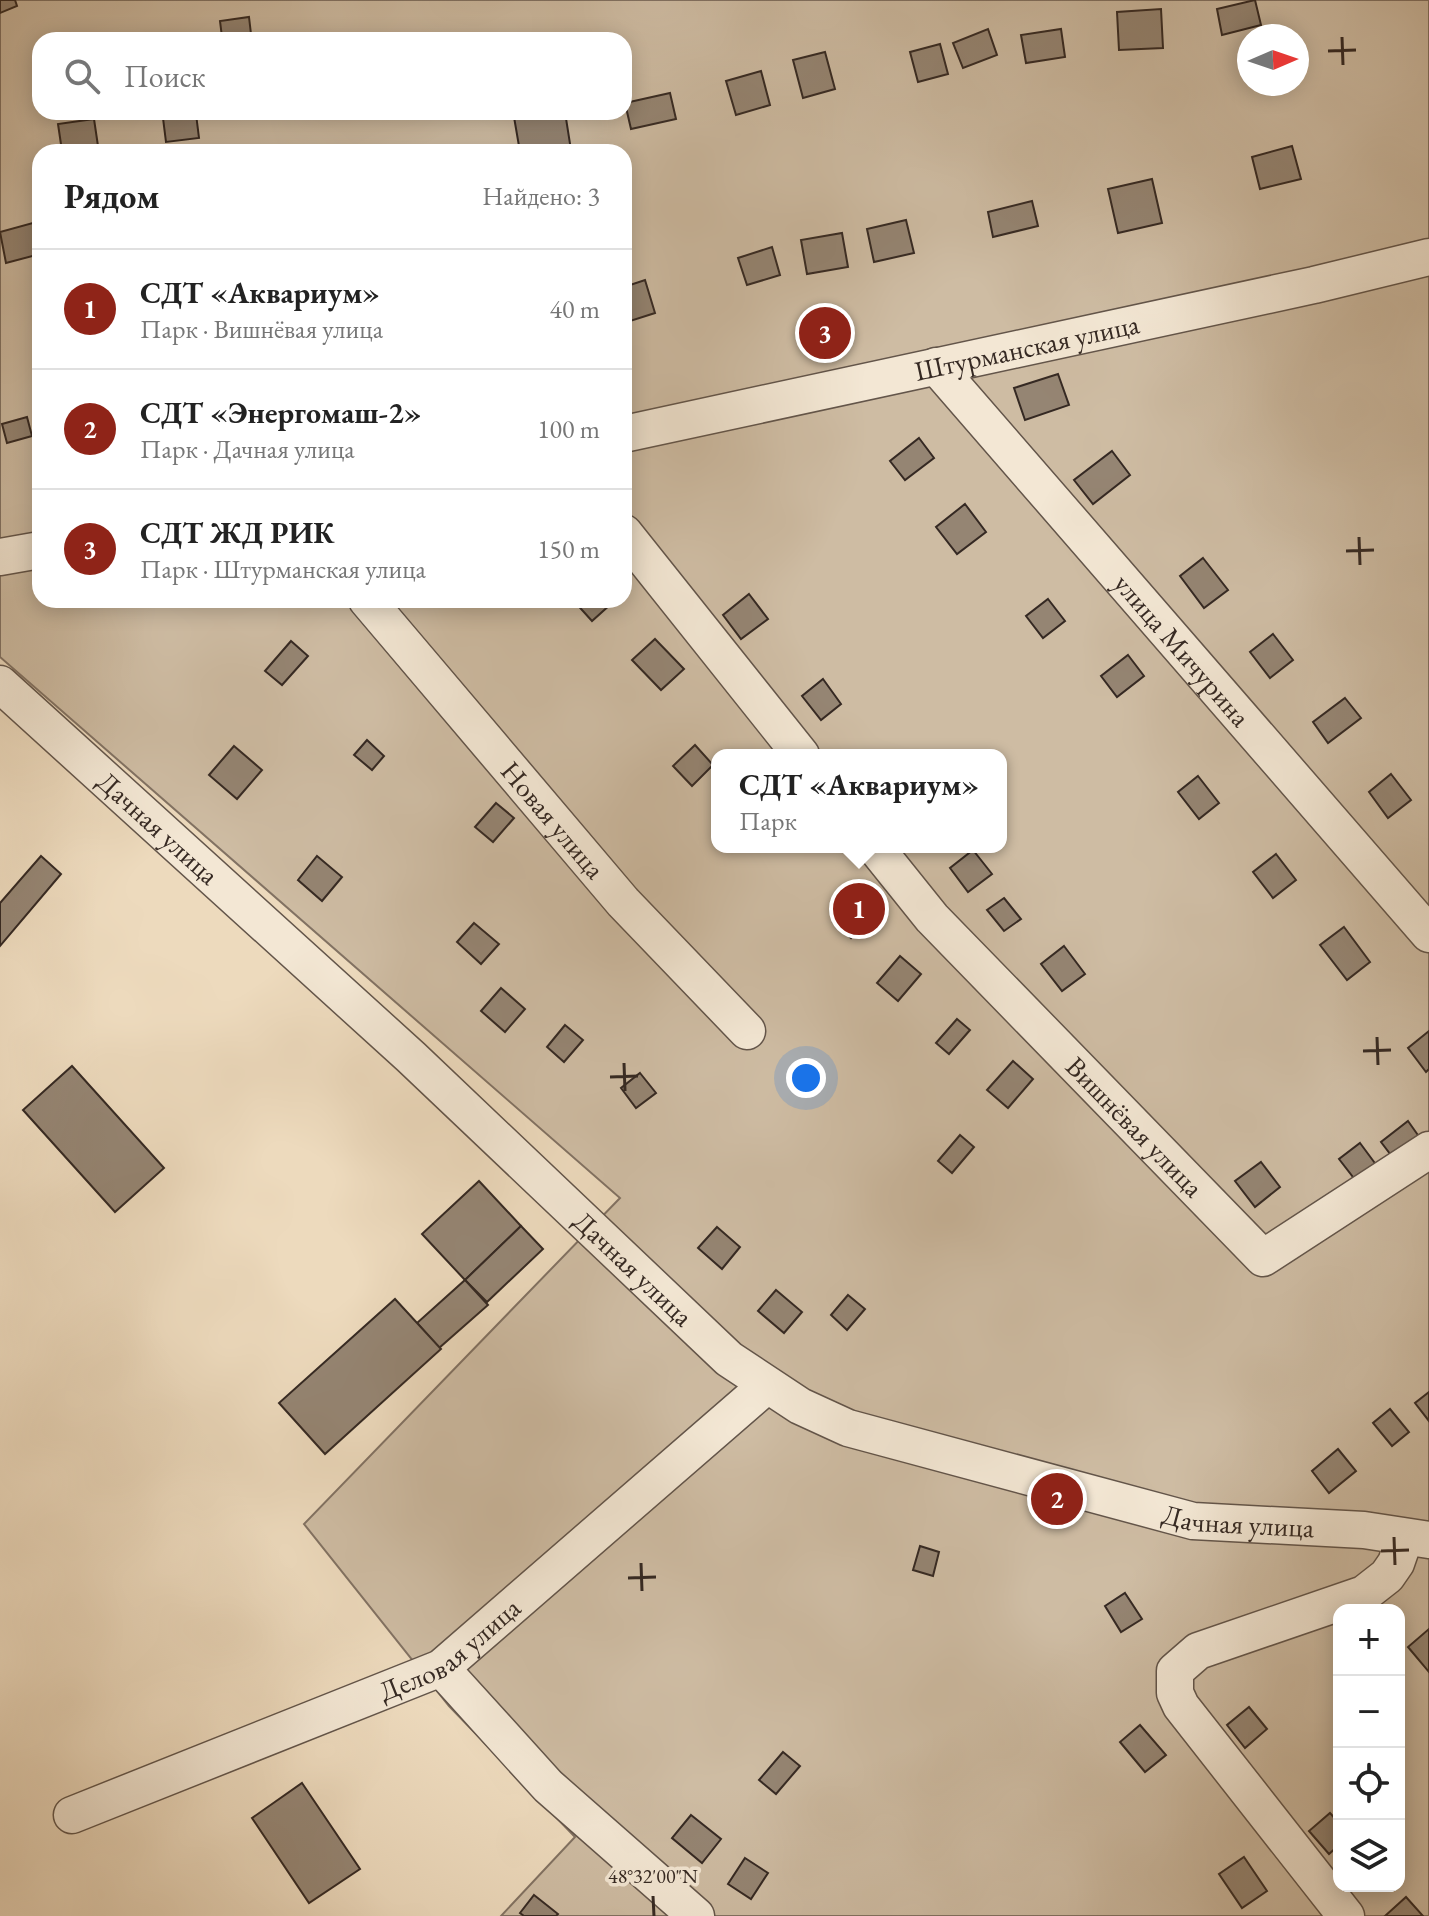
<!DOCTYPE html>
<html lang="ru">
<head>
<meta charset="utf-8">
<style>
	:root { --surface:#fff; --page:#f6f6f6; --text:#222; --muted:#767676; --line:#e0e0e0; --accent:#8f2418 }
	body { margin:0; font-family:"EB Garamond",serif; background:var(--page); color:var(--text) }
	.controls { position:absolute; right:24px; bottom:24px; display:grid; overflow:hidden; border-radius:16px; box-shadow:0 4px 20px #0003 }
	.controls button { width:72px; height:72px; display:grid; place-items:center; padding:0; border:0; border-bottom:2px solid var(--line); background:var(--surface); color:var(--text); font:40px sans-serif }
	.compass { position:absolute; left:1237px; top:24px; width:72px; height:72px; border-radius:50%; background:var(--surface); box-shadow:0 4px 20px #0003; rotate:88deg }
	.you { position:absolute; left:806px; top:1078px; width:28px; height:28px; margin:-20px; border:6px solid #fff; border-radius:50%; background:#1a73e8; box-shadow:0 0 0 12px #1a73e833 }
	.badge { display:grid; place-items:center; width:52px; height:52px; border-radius:50%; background:var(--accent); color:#fff; font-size:26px; font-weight:700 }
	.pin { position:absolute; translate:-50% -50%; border:4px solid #fff; box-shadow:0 2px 8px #0006 }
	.popup { position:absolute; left:711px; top:749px; width:296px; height:104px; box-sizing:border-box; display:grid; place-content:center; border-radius:16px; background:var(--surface); filter:drop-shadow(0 2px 6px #0005); font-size:26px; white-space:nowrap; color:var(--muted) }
	.popup b { font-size:30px; color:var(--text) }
	.popup::after { content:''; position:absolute; left:50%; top:100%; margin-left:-16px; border:16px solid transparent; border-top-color:var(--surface) }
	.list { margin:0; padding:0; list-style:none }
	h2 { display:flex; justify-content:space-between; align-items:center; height:104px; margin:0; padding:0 32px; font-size:34px }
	h2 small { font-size:26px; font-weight:400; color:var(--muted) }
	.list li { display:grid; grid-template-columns:52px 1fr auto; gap:24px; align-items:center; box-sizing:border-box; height:120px; padding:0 32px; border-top:2px solid var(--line) }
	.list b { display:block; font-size:30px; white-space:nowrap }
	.list p { margin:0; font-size:26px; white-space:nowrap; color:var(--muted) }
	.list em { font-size:26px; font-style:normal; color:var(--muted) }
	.icon { flex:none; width:44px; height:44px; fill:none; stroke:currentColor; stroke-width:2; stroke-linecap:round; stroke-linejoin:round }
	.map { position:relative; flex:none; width:1429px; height:1916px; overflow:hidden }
	.search { position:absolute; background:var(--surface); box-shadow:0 4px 20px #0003; left:32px; top:32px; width:600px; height:88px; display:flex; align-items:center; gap:20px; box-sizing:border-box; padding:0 28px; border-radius:24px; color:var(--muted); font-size:30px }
	.panel { position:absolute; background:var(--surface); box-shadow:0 4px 20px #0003; left:32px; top:144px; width:600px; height:464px; border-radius:24px }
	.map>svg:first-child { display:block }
	.green { fill:#cebca3; stroke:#827263; stroke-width:2; fill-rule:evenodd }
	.building { fill:#958573; stroke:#352923; stroke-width:2 }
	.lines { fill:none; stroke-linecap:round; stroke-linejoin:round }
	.minor-casing { stroke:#63554a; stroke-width:39 }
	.minor { stroke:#f3e7d4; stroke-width:36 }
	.ticks { fill:none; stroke:#352923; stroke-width:3 }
	.labels { text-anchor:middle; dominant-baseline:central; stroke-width:7; stroke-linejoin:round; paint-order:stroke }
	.street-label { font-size:28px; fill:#352923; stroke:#f3e7d4 }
	.ticks-label { font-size:20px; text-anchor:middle; fill:#352923; stroke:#f3e7d4; stroke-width:7; stroke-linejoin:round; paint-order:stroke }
</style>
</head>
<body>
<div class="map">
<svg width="1429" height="1916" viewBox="0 0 1429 1916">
	<rect width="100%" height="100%" fill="#eddabd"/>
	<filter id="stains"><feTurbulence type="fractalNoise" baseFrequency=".0025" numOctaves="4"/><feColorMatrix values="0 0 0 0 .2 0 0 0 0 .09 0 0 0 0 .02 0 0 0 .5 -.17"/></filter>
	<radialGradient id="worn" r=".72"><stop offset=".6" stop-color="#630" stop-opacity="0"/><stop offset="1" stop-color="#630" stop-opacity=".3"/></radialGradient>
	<path class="green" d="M0,0h1429v1916h-928l74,-79 -126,-131 -145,-182 316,-326 -620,-541zM1249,36h48v48h-48zM40,40h584v72h-584zM40,152h584v448h-584zM717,755h284v92h-284zM1339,1610h60v276h-60z"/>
	<g class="building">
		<polygon points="0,0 15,0 17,6 0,13"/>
		<polygon points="1255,0 1261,25 1222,35 1217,9"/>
		<polygon points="1161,9 1163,48 1119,50 1117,12"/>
		<polygon points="249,17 251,34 222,37 220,21"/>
		<polygon points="988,29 997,55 963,68 953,43"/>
		<polygon points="1061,29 1065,57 1026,63 1021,35"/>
		<polygon points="940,44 948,74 918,82 910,52"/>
		<polygon points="825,52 835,89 803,98 793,60"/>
		<polygon points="761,71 770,105 736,115 726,81"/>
		<polygon points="670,93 676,119 631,129 625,103"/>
		<polygon points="541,112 565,112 571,150 520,152 514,117"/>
		<polygon points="196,114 199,138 166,142 163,118"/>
		<polygon points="94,119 98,146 62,151 58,124"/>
		<polygon points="1292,146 1301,179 1260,189 1252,157"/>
		<polygon points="1152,179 1162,223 1118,233 1108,189"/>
		<polygon points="1032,201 1038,226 993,237 988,212"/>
		<polygon points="906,220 914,253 874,262 867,229"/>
		<polygon points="40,221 40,254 6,263 0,232"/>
		<polygon points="842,233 848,267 807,274 801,240"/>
		<polygon points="772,247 780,275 747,285 738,258"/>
		<polygon points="645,280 655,313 624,323 624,287"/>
		<polygon points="1058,374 1069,405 1025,420 1014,388"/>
		<polygon points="27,417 32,436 7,443 2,424"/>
		<polygon points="919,438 934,458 905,480 890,461"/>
		<polygon points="1112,451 1130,475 1093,504 1074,480"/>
		<polygon points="965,504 986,532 957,554 936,527"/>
		<polygon points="1203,558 1228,590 1204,608 1180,576"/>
		<polygon points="749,594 768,619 741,639 723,615"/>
		<polygon points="1048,599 1065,621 1043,638 1026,616"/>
		<polygon points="573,600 610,600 612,603 592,621"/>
		<polygon points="1273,634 1293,660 1270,678 1250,652"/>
		<polygon points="655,639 684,669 661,690 632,660"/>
		<polygon points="291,641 308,656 282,685 265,671"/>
		<polygon points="1128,655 1144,676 1117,697 1101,676"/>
		<polygon points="823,679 841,704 821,720 802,696"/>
		<polygon points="1345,698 1361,718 1328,743 1313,722"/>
		<polygon points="367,740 384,756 372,770 354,755"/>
		<polygon points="695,745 713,765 692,786 673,766"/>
		<polygon points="234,746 262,770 237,799 209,775"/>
		<polygon points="1391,774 1411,800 1388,818 1369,792"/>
		<polygon points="1198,776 1219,803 1199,819 1178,792"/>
		<polygon points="496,803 514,818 493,842 475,827"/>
		<polygon points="973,850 992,874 968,892 950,868"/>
		<polygon points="1276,854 1296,880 1273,898 1253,872"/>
		<polygon points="41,856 61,874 0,946 0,903"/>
		<polygon points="317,856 342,877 322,901 298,880"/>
		<polygon points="1004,898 1021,919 1004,931 987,910"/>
		<polygon points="852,901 870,917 851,938 833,922"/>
		<polygon points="474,923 499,944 481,964 457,942"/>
		<polygon points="1344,927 1370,962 1347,980 1320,945"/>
		<polygon points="1064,946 1085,974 1062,991 1041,964"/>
		<polygon points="900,956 921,974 898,1001 877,983"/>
		<polygon points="501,988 525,1009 505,1032 481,1011"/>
		<polygon points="957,1019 970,1030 949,1054 936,1043"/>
		<polygon points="565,1025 583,1040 564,1062 547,1047"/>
		<polygon points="1429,1031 1429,1069 1426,1072 1408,1048"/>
		<polygon points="1013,1061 1033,1079 1008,1108 987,1090"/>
		<polygon points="72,1066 164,1168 115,1212 23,1110"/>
		<polygon points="640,1073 656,1093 636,1108 621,1088"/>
		<polygon points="1408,1121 1420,1138 1394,1159 1381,1142"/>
		<polygon points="960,1135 974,1147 952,1173 938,1161"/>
		<polygon points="1360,1143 1380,1170 1360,1186 1339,1159"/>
		<polygon points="1261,1162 1280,1187 1255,1207 1235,1181"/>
		<polygon points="479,1181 521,1226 465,1280 422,1234"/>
		<polygon points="521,1226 543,1249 487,1302 465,1280"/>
		<polygon points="717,1227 740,1247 722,1269 698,1248"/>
		<polygon points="465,1280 488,1305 439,1348 417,1323"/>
		<polygon points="776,1290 802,1312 784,1333 758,1311"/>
		<polygon points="848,1295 865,1309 847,1330 831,1315"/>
		<polygon points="395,1299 441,1349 325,1454 279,1403"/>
		<polygon points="1429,1392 1429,1421 1415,1403"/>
		<polygon points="1390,1409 1409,1432 1392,1446 1373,1423"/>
		<polygon points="1338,1449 1356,1471 1329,1493 1312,1471"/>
		<polygon points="920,1546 939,1552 933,1576 913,1570"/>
		<polygon points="1125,1593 1142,1619 1121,1632 1105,1606"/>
		<polygon points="1429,1629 1429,1672 1408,1647"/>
		<polygon points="1249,1707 1267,1729 1245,1748 1227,1725"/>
		<polygon points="1140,1725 1166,1755 1145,1772 1120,1742"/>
		<polygon points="783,1752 800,1766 776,1794 759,1780"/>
		<polygon points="302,1783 360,1869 309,1903 252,1818"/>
		<polygon points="1330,1813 1339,1823 1339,1845 1329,1854 1309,1831"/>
		<polygon points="691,1815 721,1839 702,1863 672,1838"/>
		<polygon points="1244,1857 1267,1891 1242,1908 1219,1874"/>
		<polygon points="745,1858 768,1873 751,1899 728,1884"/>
		<polygon points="534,1895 558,1914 556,1916 524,1916 520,1913"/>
		<polygon points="1406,1897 1423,1916 1385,1916"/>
	</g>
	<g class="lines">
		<defs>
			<g id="minor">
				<path id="s1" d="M936,366l493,568"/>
				<path id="s2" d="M624,434l690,-149 115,-28"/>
				<polyline points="624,533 801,755"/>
				<polyline points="0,557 40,550"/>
				<path id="s3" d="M367,600l256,302 124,129"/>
				<path id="s4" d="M0,684l411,373 318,302 71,47 48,22 345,93 171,9 65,10"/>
				<path id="s5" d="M875,847l57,71 331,340 166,-108"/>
				<polyline points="441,1668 548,1786 696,1916"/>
				<path id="s6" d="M72,1815l369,-147 326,-283"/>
				<polyline points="1346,1916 1181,1706 1175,1693 1175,1671 1198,1651 1364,1594 1387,1576 1396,1563 1405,1537"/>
			</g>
		</defs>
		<use href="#minor" class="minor-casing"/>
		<use href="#minor" class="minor"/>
	</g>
	<path class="ticks" d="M1342,37l1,28M1328,51l28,-1M1359,537l1,28M1346,551l28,-1M1377,1037l1,28M1363,1051l28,-1M624,1063l1,28M610,1077l28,-1M1394,1537l1,28M1381,1551l28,-1M641,1563l1,28M628,1578l28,-1M653,1896l1,20"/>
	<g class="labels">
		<g class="street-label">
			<text stroke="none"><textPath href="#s2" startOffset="412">Штурманская улица</textPath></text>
			<text stroke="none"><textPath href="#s1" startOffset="376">улица Мичурина</textPath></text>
			<text stroke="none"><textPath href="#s3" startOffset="288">Новая улица</textPath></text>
			<text stroke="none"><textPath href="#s4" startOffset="214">Дачная улица</textPath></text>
			<text stroke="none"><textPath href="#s5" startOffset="382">Вишнёвая улица</textPath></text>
			<text stroke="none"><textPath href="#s4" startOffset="862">Дачная улица</textPath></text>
			<text stroke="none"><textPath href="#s4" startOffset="1534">Дачная улица</textPath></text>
			<text stroke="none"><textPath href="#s6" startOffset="414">Деловая улица</textPath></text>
		</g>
	</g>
	<g class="ticks-label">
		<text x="653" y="1883">48°32'00"N</text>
	</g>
	<rect width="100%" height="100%" filter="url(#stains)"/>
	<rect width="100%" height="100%" fill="url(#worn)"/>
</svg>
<div class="controls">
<button>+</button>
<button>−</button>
<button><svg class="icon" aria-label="locate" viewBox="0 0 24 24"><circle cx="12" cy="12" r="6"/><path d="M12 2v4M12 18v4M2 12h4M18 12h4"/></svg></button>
<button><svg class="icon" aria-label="layers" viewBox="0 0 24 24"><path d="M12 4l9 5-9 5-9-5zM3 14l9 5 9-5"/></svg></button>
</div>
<svg class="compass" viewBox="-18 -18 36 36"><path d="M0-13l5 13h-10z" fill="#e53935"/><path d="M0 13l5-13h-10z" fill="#767676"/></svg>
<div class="you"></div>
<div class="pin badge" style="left:859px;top:909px">1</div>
<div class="popup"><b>СДТ «Аквариум»</b>Парк</div>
<div class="pin badge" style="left:1057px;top:1499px">2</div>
<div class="pin badge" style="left:825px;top:333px">3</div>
<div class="search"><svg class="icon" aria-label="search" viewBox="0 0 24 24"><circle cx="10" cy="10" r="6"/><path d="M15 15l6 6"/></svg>Поиск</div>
<section class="panel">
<h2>Рядом<small>Найдено: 3</small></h2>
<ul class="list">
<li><span class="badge">1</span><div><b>СДТ «Аквариум»</b><p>Парк · Вишнёвая улица</p></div><em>40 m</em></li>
<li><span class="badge">2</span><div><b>СДТ «Энергомаш-2»</b><p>Парк · Дачная улица</p></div><em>100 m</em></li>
<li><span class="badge">3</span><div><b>СДТ ЖД РИК</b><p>Парк · Штурманская улица</p></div><em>150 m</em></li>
</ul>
</section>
</div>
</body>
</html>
